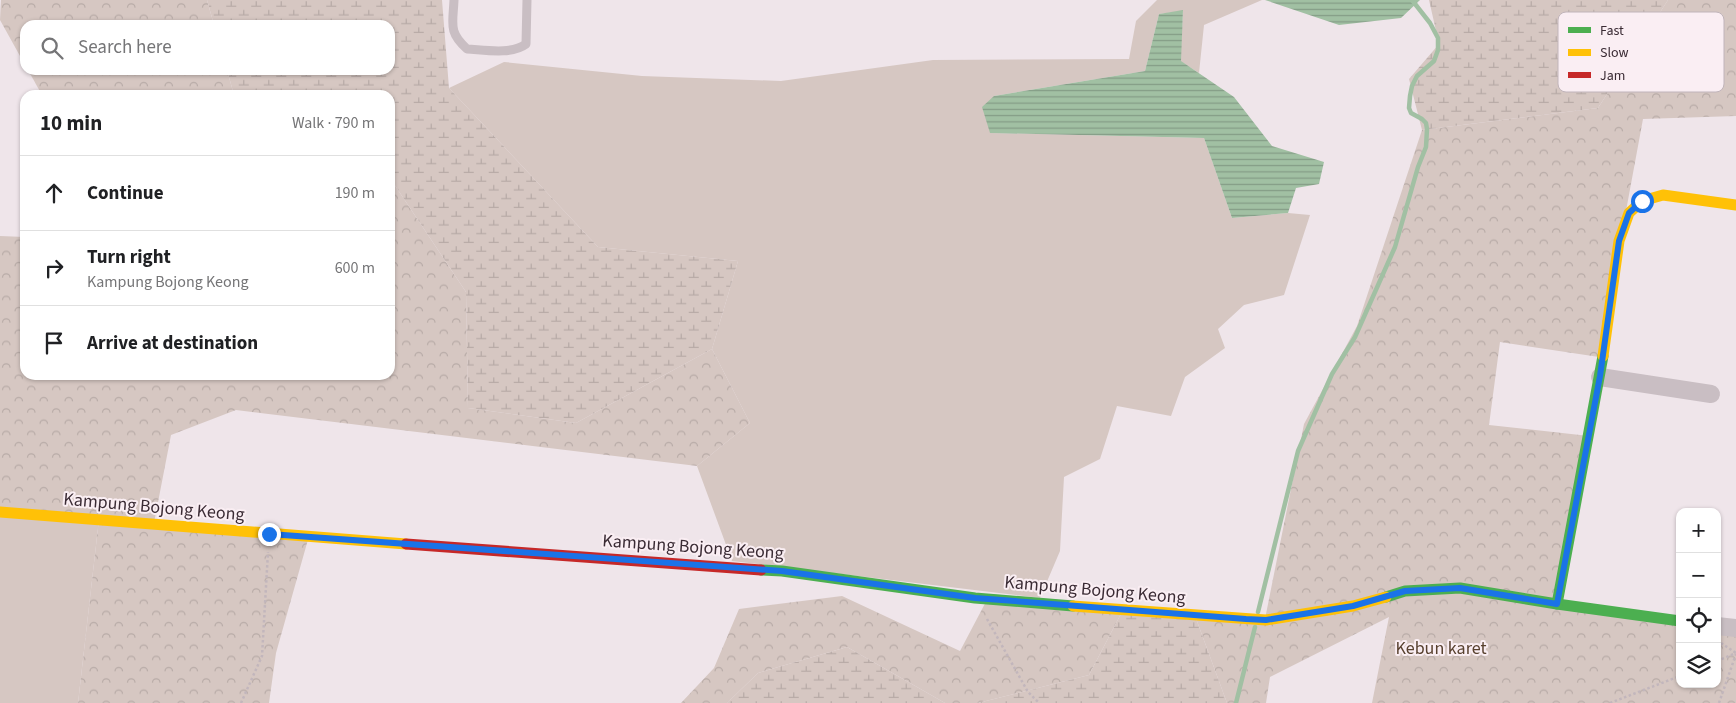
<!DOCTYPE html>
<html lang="en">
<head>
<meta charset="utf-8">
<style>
	:root { --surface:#fff; --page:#f2f2f2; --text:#202124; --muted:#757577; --line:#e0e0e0 }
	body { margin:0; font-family:"Source Sans 3",sans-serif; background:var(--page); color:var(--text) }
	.controls { position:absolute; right:15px; bottom:15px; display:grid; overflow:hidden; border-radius:10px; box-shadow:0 1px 4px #0004 }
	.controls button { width:45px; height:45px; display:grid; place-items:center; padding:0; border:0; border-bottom:1px solid var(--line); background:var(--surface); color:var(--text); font:25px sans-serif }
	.stop { position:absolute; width:15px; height:15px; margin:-11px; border:4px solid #1a73e8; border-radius:50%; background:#fff }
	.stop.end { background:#1a73e8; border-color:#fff; box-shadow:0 1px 5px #0008 }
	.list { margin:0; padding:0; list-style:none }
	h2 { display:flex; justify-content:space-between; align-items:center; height:65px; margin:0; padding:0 20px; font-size:21px }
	h2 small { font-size:16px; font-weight:400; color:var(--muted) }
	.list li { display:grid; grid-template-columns:32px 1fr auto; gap:15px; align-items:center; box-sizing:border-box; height:75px; padding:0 20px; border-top:1px solid var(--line) }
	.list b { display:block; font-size:19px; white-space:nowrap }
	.list p { margin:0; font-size:16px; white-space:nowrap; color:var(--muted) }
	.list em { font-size:16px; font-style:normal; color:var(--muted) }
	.icon { flex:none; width:28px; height:28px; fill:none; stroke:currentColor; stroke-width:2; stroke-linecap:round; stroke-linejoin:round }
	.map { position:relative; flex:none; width:1736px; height:703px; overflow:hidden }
	.search { position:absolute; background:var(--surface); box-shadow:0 1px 4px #0004; left:20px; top:20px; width:375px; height:55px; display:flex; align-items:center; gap:12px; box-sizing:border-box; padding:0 18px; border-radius:15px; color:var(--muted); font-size:19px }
	.panel { position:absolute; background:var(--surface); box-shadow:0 1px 4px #0004; left:20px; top:90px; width:375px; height:290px; border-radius:15px }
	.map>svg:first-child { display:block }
	.grass { fill:#d6c7c2 }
	.forest { fill:url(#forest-crowns) }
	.wetland { fill:url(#wetland-marsh) }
	.water { fill:url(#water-rules) }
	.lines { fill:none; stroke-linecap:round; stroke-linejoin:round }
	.stream { stroke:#a1c0a3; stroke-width:4.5 }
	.path { stroke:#c2b6bc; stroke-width:2.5; stroke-dasharray:2.5 2.5; stroke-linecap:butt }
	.lane { stroke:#c9bec3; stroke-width:9 }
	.street { stroke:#c9bec3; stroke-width:18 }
	.fast { stroke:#4caf50; stroke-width:11 }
	.slow { stroke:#ffc107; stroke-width:11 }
	.jam { stroke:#c62828; stroke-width:11 }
	.route { stroke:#1a73e8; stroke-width:6 }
	.labels { text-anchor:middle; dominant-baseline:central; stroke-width:4; stroke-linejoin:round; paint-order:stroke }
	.street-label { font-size:18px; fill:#3a2b34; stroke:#faeef3 }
	.park-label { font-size:18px; fill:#58412f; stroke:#faeef3 }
	.key { fill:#faeef3; stroke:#c0b4ba; stroke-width:1 }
	.key-label { font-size:14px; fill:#3a2b34 }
</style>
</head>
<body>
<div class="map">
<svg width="1736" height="703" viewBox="0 0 1736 703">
	<defs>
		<pattern id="forest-crowns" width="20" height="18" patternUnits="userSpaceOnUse" patternTransform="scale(1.25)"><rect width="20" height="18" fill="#d6c7c2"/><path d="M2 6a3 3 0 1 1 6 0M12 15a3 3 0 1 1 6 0" fill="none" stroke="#b8aba7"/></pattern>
		<pattern id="wetland-marsh" width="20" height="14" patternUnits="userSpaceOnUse" patternTransform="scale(1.25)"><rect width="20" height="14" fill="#d6c7c2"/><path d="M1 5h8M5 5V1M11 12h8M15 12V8" fill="none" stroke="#b8aba7"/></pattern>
		<pattern id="water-rules" width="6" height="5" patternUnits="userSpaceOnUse" patternTransform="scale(1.25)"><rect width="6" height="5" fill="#a1c0a3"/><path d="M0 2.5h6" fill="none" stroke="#849c86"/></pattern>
	</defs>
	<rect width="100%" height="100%" fill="#efe5ea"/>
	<g class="grass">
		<polygon points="1157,0 1262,0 1204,25 1199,73 1180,61 1183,11 1159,14 1145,71 994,96 990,133 1204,138 1232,218 1288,213 1310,215 1284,295 1244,305 1218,329 1225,348 1185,377 1171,416 1117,406 1100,459 1064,477 1060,551 1040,598 732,561 697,466 750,423 712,349 738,261 598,247 449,88 504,62 642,76 781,81 933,60 1129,59 1136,21"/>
		<polygon points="0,511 99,519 78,703 0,703"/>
	</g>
	<g class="forest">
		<polygon points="1,0 207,0 214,25 25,25 25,65 0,20"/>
		<polygon points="1668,0 1736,0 1736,116 1643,119 1599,357 1500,342 1489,425 1589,436 1554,608 1680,626 1680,684 1717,684 1717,632 1736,634 1736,703 1372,703 1389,617 1270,677 1266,703 1227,703 1194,613 1265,619 1304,424 1357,326 1422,130 1598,108"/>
		<polygon points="28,70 227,70 234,95 42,95"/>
		<polygon points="390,178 466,292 468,408 576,423 712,349 750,423 697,466 236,410 171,435 154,523 309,536 276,653 269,703 78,703 99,519 0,511 0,236 25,237 25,375 390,375"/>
		<polygon points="990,594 1125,606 1089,675 978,703 945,703 847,647 758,673 727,703 681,703 714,668 739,609 842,596 960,651"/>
	</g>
	<g class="wetland">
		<polygon points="207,0 442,0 449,88 598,247 738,261 712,349 576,423 468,408 466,292 390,178 390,95 234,95 227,70 390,70 390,25 214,25"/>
		<polygon points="1429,0 1668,0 1598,108 1422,130 1409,79 1439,44"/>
		<polygon points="1125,606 1194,613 1227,703 978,703 1089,675"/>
		<polygon points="847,647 945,703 727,703 758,673"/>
	</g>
	<g class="water">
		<polygon points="1265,0 1420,0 1401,18 1339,25"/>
		<polygon points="1183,10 1181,61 1234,97 1272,146 1324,162 1319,184 1296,188 1288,213 1232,218 1204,138 990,133 982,107 994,96 1145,71 1159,14"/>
	</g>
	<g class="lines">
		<g class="stream">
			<polyline points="1258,612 1298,451 1332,374 1355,337 1395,247 1418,167 1426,147 1427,129 1426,123 1422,119 1411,113 1409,108 1410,96 1412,86 1417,76 1434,61 1438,50 1438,38 1430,23 1412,0"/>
			<polyline points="1236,703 1255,627"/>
		</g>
		<g class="path">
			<polyline points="987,619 1028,692 1039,703"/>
			<polyline points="1721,643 1736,653"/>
			<polyline points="1717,661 1736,653"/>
			<polyline points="241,703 262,656 268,552"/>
			<polyline points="1610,703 1680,676"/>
			<polyline points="1719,703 1736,654"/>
		</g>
		<path class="lane" d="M454,0c-1,24 -6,32 13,49 18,1 44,6 59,-5l1,-44"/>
		<g class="street">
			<polyline points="1600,377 1711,394"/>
			<polyline points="1717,626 1736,628"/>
		</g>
		<g class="fast">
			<polyline points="761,570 782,571 975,598 1073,606"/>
			<polyline points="1386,597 1405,591 1460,588 1557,604 1680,621"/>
			<polyline points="1557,604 1603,356"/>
		</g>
		<g class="slow">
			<polyline points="1603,356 1619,241 1629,213 1642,201 1663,195 1736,205"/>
			<polyline points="0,512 406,544"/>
			<polyline points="1073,606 1266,620 1353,606 1386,597"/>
		</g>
		<polyline class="jam" points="406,544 761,570"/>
	</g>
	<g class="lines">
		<polyline class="route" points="269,534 782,571 975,598 1246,619 1266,620 1353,606 1405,591 1460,588 1557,604 1600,376 1619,241 1629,213 1642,201"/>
	</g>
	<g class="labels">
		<g class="street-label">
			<text transform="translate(154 507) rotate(5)">Kampung Bojong Keong</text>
			<text transform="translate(693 547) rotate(4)">Kampung Bojong Keong</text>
			<text transform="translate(1095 590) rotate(5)">Kampung Bojong Keong</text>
		</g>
		<g class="park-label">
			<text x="1441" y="648">Kebun karet</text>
		</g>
	</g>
	<rect x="1558" y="12" width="166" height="80" rx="8" class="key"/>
	<rect x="1568" y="27" width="23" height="6" fill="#4caf50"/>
	<rect x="1568" y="49" width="23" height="7" fill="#ffc107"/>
	<rect x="1568" y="72" width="23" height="6" fill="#c62828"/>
	<g class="key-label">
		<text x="1600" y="35">Fast</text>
		<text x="1600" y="57">Slow</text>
		<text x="1600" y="80">Jam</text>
	</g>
</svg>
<div class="controls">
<button>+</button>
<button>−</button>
<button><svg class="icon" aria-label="locate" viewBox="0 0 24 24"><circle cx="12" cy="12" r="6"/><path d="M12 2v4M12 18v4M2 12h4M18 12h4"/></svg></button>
<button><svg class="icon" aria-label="layers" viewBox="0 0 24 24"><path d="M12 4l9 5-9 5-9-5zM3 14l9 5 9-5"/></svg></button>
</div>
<div class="stop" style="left:1642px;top:201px"></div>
<div class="stop end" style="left:269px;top:534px"></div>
<div class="search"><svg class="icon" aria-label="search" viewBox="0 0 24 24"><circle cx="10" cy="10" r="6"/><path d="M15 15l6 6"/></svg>Search here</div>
<section class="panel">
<h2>10 min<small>Walk · 790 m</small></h2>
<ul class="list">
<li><svg class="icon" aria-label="ahead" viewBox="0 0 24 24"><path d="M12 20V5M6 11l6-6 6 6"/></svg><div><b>Continue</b></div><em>190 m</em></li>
<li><svg class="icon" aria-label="right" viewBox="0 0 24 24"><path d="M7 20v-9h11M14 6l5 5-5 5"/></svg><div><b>Turn right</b><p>Kampung Bojong Keong</p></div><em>600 m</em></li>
<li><svg class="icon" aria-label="arrive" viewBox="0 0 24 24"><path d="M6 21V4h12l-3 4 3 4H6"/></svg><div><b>Arrive at destination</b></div></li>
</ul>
</section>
</div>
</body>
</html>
